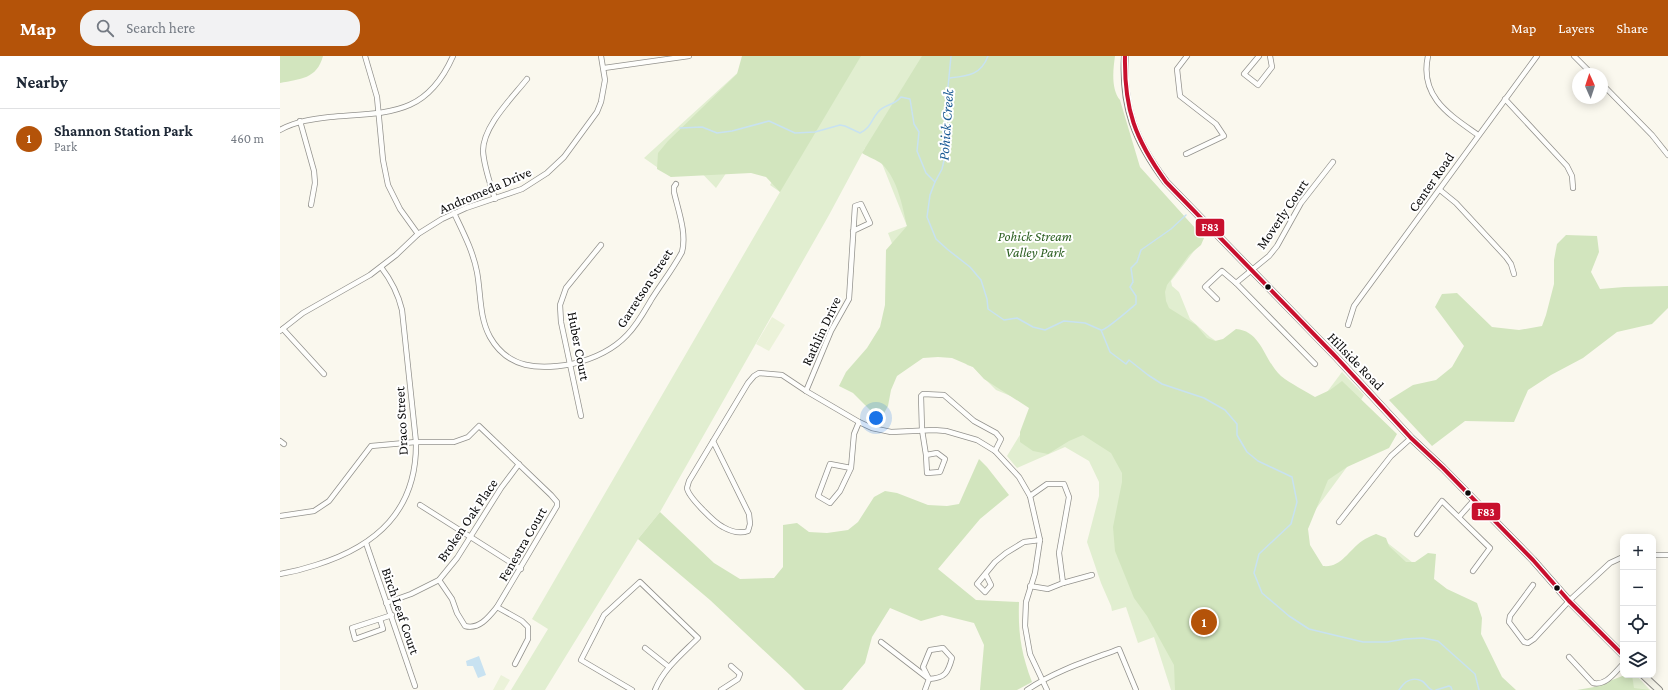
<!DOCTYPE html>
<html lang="en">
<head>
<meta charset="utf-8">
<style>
	:root { --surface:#fff; --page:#f2f2f3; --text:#1f2937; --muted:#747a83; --line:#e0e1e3; --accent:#b45309 }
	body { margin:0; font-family:"Crimson Pro",serif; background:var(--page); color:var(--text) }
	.controls { position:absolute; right:12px; bottom:12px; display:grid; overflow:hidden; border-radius:8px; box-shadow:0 2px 10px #0003 }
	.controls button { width:36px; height:36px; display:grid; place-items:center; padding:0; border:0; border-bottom:1px solid var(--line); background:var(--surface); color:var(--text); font:20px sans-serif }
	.compass { position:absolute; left:1292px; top:12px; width:36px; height:36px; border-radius:50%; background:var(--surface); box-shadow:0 2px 10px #0003; rotate:357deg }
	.you { position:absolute; left:596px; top:362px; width:14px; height:14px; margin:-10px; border:3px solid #fff; border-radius:50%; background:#1a73e8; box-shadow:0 0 0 6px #1a73e833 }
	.badge { display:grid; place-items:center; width:26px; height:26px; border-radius:50%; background:var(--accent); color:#fff; font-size:13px; font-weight:700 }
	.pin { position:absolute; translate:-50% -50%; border:2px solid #fff; box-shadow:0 1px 4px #0006 }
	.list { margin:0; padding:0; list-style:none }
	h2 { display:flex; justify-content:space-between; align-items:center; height:52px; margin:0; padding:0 16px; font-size:17px }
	h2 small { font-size:13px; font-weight:400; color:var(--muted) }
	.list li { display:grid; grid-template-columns:26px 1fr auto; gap:12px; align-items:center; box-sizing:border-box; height:60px; padding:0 16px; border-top:1px solid var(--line) }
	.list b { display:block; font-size:15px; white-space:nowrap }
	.list p { margin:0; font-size:13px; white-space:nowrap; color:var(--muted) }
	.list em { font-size:13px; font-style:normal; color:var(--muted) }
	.icon { flex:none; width:22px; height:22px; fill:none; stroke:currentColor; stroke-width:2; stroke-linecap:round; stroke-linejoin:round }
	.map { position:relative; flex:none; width:1388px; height:634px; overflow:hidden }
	header { display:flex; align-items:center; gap:24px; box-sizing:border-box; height:56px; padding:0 20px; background:var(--accent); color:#fff }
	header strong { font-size:19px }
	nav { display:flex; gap:22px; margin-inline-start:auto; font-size:14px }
	.search { width:280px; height:36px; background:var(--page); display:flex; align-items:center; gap:10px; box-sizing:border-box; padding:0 14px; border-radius:16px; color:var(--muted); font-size:15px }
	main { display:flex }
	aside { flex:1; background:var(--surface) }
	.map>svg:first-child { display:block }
	.green { fill:#e1eed0 }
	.forest { fill:#d2e5be }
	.pitch { fill:#ebf2d9 }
	.water { fill:#c8e2f1 }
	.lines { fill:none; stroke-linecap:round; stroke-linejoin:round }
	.stream { stroke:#c8e2f1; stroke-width:1.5 }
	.street-casing { stroke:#93928d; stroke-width:6 }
	.secondary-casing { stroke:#898884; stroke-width:8 }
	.street { stroke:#fefefc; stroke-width:4.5 }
	.secondary { stroke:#f4f3e8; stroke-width:6 }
	.bus-1-casing { stroke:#fff; stroke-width:7 }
	.bus-1 { stroke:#c8102e; stroke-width:4 }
	.bus-dot { fill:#0b0b0b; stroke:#fff; stroke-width:1.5 }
	.labels { text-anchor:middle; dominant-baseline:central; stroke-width:4; stroke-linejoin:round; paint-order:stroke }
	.street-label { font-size:14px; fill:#0b0b0b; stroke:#fff }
	.park-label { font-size:14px; font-style:italic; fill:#2b5e20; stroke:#fff }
	.water-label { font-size:15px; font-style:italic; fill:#1c5c95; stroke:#fff }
	.line-badge { stroke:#fff; stroke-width:1.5 }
	.badge-label { font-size:11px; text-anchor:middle; font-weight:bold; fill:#fff }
</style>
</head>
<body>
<header>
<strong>Map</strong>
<div class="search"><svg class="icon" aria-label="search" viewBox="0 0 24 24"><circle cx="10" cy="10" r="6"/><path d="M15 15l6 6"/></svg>Search here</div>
<nav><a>Map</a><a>Layers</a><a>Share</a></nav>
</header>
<main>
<aside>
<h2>Nearby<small></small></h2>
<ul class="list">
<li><span class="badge">1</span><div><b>Shannon Station Park</b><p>Park</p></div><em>460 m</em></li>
</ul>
</aside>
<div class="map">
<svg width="1388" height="634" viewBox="0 0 1388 634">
	<rect width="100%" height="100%" fill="#faf8ee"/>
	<g class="green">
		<polygon points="476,0 832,0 832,34 861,115 924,182 891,225 892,230 899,236 910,263 930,281 972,309 1032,356 1062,316 1084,339 1081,344 1101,365 1007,492 1061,527 1096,478 1146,517 1203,634 891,634 874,581 858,587 846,551 832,555 831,550 821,527 807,486 819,440 819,426 809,405 785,391 737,412 727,400 757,351 716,334 693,311 687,309 676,291 651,290 608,177 627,170 599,100 585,92 549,159 380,456 358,483 265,634 231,634 268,573 252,563 500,136 490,129 502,109 466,88 436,132 410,105 391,121 364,102"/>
		<polygon points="1345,619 1356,619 1370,634 1333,634"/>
	</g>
	<g class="forest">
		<path d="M0,0h43c-6,23 -23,23 -43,27z"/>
		<polygon points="462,0 581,0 500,136 486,121 471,117 391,121 377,113 378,97 388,85 457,18"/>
		<path d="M642,0h193c-2,14 -4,33 5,44l20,67 64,71 -3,7 -12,10 -22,30 -2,7 1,9 3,7 27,17 11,13 8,3 8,-2 13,-10c26,2 28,32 45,47 10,8 23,14 34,21l15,-7 12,-9 55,53 -8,14 -42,19 -19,13 -20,49 2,16 13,21c18,2 25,-15 39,-25 4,-3 9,-5 14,-7l10,4 3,8 17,16h9l13,-9 8,1 -2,25 13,10 30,14 5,15 -1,16 21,43 14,13h-341l-1,-25 -27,-49 -13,-18 -19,-47 -2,-24 9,-45v-9l-11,-20 -28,-18 -14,6 -21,13 -15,-3 -13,-9v-10l9,-24 -45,-29 -11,-12 -21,-9 -14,-1 -15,1 -26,18 -6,14 -3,16 -4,7 -8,3 -23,-23 -14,-7 7,-14 21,-24 13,-21 5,-22 1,-55 21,-24c-5,-21 -9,-46 -25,-62 -5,-4 -14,-7 -20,-11z"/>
		<polygon points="1286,179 1317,180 1319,196 1311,216 1320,233 1344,231 1388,230 1388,252 1372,268 1337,276 1303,302 1271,319 1248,334 1234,366 1185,365 1152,390 1109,344 1133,329 1156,324 1172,311 1184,290 1155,251 1162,238 1177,237 1212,271 1239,274 1262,270 1266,259 1274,228 1274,204 1277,188"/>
		<path d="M699,403l8,8 22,28 -29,24 -42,50 38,31 43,2c-1,31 2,51 13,80l-15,8h-37l4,-45 -10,-22 -32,-8 -21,6 -31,-13 -18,29 -7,26 -23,27h-37l-15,-15 -80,-75 -72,-61 22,-27 54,51 26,16 34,-1 9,-11v-42l14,-2 12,9 18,1 21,-3 10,-8 16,-25 11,-6 12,2 31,12 19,1 12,-2z"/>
		<polygon points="1345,619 1352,619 1354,632 1371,634 1297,634 1314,631"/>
	</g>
	<g class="pitch">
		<polygon points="492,261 505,269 489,295 476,288"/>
		<polygon points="221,619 230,624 224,634 213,634"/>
	</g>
	<polygon class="water" points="199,600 206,619 198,622 193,610 187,610 186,605"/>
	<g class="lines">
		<g class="stream">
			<polyline points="671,0 664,73 665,100 662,113 655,126 650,139 647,161 656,183 667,193 690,211 701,224 707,243 708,253 724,264 737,262 753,271 765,274 784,265 805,267 821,274 830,296 846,308 849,304 868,319 882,328 924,342 945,354 957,368 957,379 967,396 978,405 1012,421 1017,446 1011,468 979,498 974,517 982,537 1009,560 1029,573 1083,586 1107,586 1125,583 1143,582 1158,585 1195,618 1199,634"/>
			<path d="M670,22c18,-2 31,-3 38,-22"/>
			<path d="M400,72l22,-1 15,6 15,-2 37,-10 26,12 20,-1 25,-7 5,1 15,7c11,-5 11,-13 18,-21 6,-8 16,-6 23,-15l9,2 4,25 5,8 -2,19 9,22 9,9"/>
			<path d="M822,274c5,-1 28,-21 34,-26v-8l-6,-9 3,-5 -2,-14 6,-6 4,-12 30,-21 15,-14"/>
			<path d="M1119,634c5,-8 13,-14 23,-9 4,2 5,7 10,9"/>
			<polyline points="1156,634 1169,630 1171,631 1172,634"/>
		</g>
		<defs>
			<g id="street">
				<polyline points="85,0 97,41 103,104 108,129 120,153 138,178"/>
				<polyline points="979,0 964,18 978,29 992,11 990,0"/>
				<path d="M1148,0c-9,41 22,59 50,79"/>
				<polyline points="1294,0 1312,18"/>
				<polyline points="324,12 409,0"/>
				<polyline points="1322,28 1372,79 1388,99"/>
				<polyline points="1225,43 1287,110 1292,120 1293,132"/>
				<polyline points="20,65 34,115 35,127 31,149"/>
				<path d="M0,74c16,-9 33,-11 50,-13 58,-5 96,0 123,-61"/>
				<polyline points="906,98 944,80 936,68 900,40 897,13 907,0"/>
				<polyline points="1160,134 1176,147 1226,201 1231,208 1234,218"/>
				<path d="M215,143c-5,-16 -11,-32 -12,-48 0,-25 29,-53 44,-72"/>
				<path d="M174,157c9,19 19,38 23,59 4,21 2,45 13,65 18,32 49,33 82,27 21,-5 40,-13 55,-29 10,-10 17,-23 24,-35 10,-16 22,-31 31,-48 5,-19 -4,-42 -8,-60v-5l2,-3"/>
				<polyline points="956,227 1035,308"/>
				<polyline points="937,243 925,231 942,215 956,227 989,200 997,190 1021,147 1053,106"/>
				<polyline points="1068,269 1074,250 1082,239 1257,0"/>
				<polyline points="3,273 44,318"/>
				<polyline points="0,275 23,257 90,219 116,199 138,178 162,163 186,152 242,133 267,117 284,101 317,56 321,46 325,24 321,0"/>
				<polyline points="526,335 551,275 569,243 575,150 581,148 590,167 573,175"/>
				<polyline points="301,360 281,266 280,249 286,232 321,189"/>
				<polyline points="0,385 4,388"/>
				<path d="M433,385l36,73 1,10 -2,7c-8,3 -18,0 -25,-4 -8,-4 -35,-30 -36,-39l2,-7 59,-98 6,-7 5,-3 23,2 24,16 53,31 13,6 19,4 43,-2 12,1 31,9 18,11 24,26 11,19 10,44 -5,33 -9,29 -1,24 5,28 17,36"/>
				<polyline points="646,399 657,397 665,403 660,416 647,417 646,399 642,374 641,340 643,338 664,339 694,365 716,377 721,383 715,395"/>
				<polyline points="571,412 560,435 550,447 538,440 550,408 571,412 574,378 579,366"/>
				<polyline points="750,440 767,428 784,428 789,441 779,497 783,527 812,519"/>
				<polyline points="140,449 241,513"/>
				<path d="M0,460l34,-5 15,-10 42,-55 45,-4h38l14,-5 11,-11 72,69 6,7v4l-60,101c-8,10 -18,23 -32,19l-8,-13 -5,-14 -13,-19"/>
				<polyline points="1179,461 1194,444"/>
				<polyline points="1059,466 1111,400 1131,382"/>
				<polyline points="1137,478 1162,445 1210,492 1193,515"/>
				<polyline points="86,487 135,630"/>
				<polyline points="1373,499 1388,499"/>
				<path d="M0,518c12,-2 24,-5 36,-9 61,-19 101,-55 100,-123l-14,-132c-4,-17 -11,-30 -21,-43"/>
				<polyline points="706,519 711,529 705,536 697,528 715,506 726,497 744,486 760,484"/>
				<polyline points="1253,529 1230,560 1229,566 1244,586 1248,587 1254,583 1289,545 1330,507 1343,501"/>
				<polyline points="750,530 768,533 783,527"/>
				<polyline points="106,547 131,538 159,524 177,502 221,432 239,408"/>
				<polyline points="217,551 242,565 248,571 248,583 235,608"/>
				<polyline points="100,563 103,573 75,583 72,572 112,559"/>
				<polyline points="601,586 649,623 645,634"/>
				<polyline points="365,592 389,611"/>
				<path d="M663,592l9,10c-4,15 -7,20 -23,21l-6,-12 7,-17z"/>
				<path d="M1289,601l24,26c13,3 21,-10 30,-19"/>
				<path d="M352,634l-51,-30 23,-45 36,-33 58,56c-16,16 -34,30 -43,52"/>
				<polyline points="441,634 458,623 460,618 451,610"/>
				<path d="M747,634c28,-19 60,-29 92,-41l17,41"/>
			</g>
			<g id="secondary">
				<path d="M845,0c-3,51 10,85 41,126l171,176 74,80 32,30 90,92 36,41 54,54"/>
				<polyline points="1363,619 1379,634"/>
			</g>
		</defs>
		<use href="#street" class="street-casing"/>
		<use href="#secondary" class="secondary-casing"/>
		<use href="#street" class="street"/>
		<use href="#secondary" class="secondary"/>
		<defs>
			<path id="bus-1" d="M845,0c-1,53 10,83 41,126l171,176 74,80 32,30 90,92 36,41 54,54"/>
		</defs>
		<use href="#bus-1" class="bus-1-casing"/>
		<use href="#bus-1" class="bus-1"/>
	</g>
	<g class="bus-dot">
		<circle cx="988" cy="231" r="3.5"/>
		<circle cx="1188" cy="437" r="3.5"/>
		<circle cx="1277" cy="532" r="3.5"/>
	</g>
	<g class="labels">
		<g class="street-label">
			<text transform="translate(1151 126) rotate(-55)">Center Road</text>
			<text transform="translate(205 134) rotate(-23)">Andromeda Drive</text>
			<text transform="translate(1002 158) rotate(-56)">Moverly Court</text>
			<text transform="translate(364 232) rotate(-57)">Garretson Street</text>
			<text transform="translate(541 275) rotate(-65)">Rathlin Drive</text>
			<text transform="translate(299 290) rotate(79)">Huber Court</text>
			<text transform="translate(1076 305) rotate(46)">Hillside Road</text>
			<text transform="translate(121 365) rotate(-93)">Draco Street</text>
			<text transform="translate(187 464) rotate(-56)">Broken Oak Place</text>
			<text transform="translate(242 488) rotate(-60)">Fenestra Court</text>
			<text transform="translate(121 555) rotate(71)">Birch Leaf Court</text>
		</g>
		<g class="park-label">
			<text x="755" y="180">Pohick Stream<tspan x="755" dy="16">Valley Park</tspan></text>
		</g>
		<g class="water-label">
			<text transform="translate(666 69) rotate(-86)">Pohick Creek</text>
		</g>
	</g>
	<g class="line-badge">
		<rect x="915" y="162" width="30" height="19" rx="4" fill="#c8102e"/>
		<rect x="1191" y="446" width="30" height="19" rx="4" fill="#c8102e"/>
	</g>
	<g class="badge-label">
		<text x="930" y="175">F83</text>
		<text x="1206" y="460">F83</text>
	</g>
</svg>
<div class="controls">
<button>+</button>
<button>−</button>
<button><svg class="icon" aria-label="locate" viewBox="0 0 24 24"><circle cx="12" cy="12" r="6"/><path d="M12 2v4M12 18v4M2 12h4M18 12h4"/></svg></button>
<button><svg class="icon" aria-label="layers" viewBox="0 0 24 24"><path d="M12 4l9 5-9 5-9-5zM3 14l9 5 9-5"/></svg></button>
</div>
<svg class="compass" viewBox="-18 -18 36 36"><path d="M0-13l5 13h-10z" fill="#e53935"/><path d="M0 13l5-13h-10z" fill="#747a83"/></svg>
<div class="you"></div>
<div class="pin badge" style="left:924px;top:566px">1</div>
</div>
</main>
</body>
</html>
